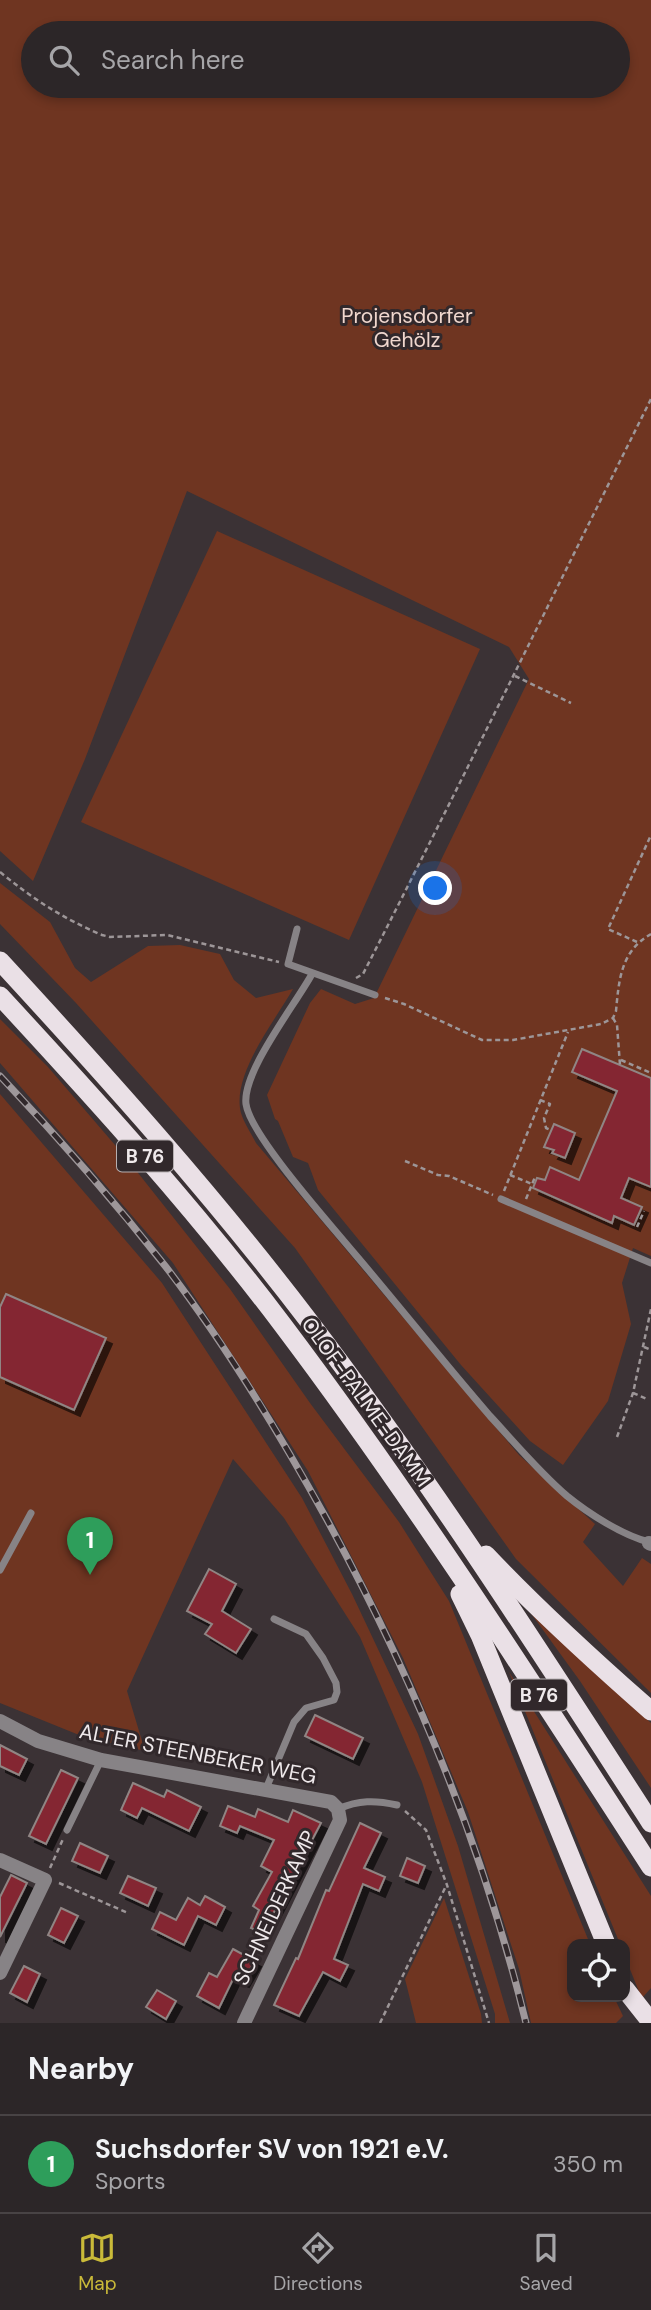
<!DOCTYPE html>
<html lang="en">
<head>
<meta charset="utf-8">
<style>
	:root { --surface:#2c2628; --page:#342e30; --text:#f1f3f6; --muted:#a6a5a8; --line:#484345; --accent:#caba39 }
	body { margin:0; font-family:"DM Sans",sans-serif; background:var(--page); color:var(--text) }
	.controls { position:absolute; right:21px; bottom:21px; display:grid; overflow:hidden; border-radius:14px; box-shadow:0 4px 10px #0003 }
	.controls button { width:63px; height:63px; display:grid; place-items:center; padding:0; border:0; border-bottom:2px solid var(--line); background:var(--surface); color:var(--text); font:35px sans-serif }
	.you { position:absolute; left:436px; top:889px; width:24px; height:24px; margin:-18px; border:5px solid #fff; border-radius:50%; background:#1a73e8; box-shadow:0 0 0 10px #1a73e833 }
	.badge { display:grid; place-items:center; width:46px; height:46px; border-radius:50%; background:var(--accent); color:#fff; font-size:23px; font-weight:700 }
	.pin { position:absolute; translate:-50% -58px; filter:drop-shadow(0 2px 4px #0008) }
	.pin::after { content:''; position:absolute; top:37px; width:24px; height:21px; background:inherit; clip-path:polygon(0 0,100% 0,50% 100%) }
	.list { margin:0; padding:0; list-style:none }
	h2 { display:flex; justify-content:space-between; align-items:center; height:91px; margin:0; padding:0 28px; font-size:30px }
	h2 small { font-size:23px; font-weight:400; color:var(--muted) }
	.list li { display:grid; grid-template-columns:46px 1fr auto; gap:21px; align-items:center; box-sizing:border-box; height:98px; padding:0 28px; border-top:2px solid var(--line) }
	.list b { display:block; font-size:26px; white-space:nowrap }
	.list p { margin:0; font-size:23px; white-space:nowrap; color:var(--muted) }
	.list em { font-size:23px; font-style:normal; color:var(--muted) }
	.icon { flex:none; width:38px; height:38px; fill:none; stroke:currentColor; stroke-width:2; stroke-linecap:round; stroke-linejoin:round }
	.map { position:relative; flex:none; width:651px; height:2023px; overflow:hidden }
	.search { position:absolute; background:var(--surface); box-shadow:0 4px 10px #0003; left:21px; right:21px; top:21px; height:77px; display:flex; align-items:center; gap:18px; box-sizing:border-box; padding:0 24px; border-radius:38px; color:var(--muted); font-size:26px }
	.sheet { height:189px; background:var(--surface) }
	nav { display:flex; justify-content:space-around; align-items:center; box-sizing:border-box; height:98px; border-top:2px solid var(--line); background:var(--surface); font-size:19px; color:var(--muted) }
	nav a { display:grid; justify-items:center; gap:4px }
	nav .on { color:var(--accent) }
	.map>svg:first-child { display:block }
	.green { fill:#6f3521; fill-rule:evenodd }
	.building { fill:#842830; stroke:#908584; stroke-width:2; filter:url(#shadow) }
	.lines { fill:none; stroke-linecap:round; stroke-linejoin:round }
	.path { stroke:#9d9698; stroke-width:2.5; stroke-dasharray:5 3.5; stroke-linecap:butt }
	.service { stroke:#878386; stroke-width:7 }
	.minor { stroke:#878386; stroke-width:14 }
	.trunk { stroke:#eae0e6; stroke-width:19 }
	.rail-casing { stroke:#9e979a; stroke-width:7 }
	.rail { stroke:#31282b; stroke-width:4.5; stroke-dasharray:13; stroke-linecap:butt }
	.labels { text-anchor:middle; dominant-baseline:central; stroke-width:6; stroke-linejoin:round; paint-order:stroke }
	.shield { fill:#31282b; stroke:#b6afb1; stroke-width:2 }
	.shield-label { font-size:19px; font-weight:bold; fill:#efe9eb }
	.park-label { font-size:21px; fill:#f0d7ce; stroke:#31282b }
	.street-label { font-size:21px; fill:#efe9eb; stroke:#31282b }
</style>
</head>
<body>
<div class="map">
<svg width="651" height="2023" viewBox="0 0 651 2023">
	<defs>
		<filter id="shadow"><feDropShadow dx="6" dy="6" stdDeviation="0" flood-color="#0009"/></filter>
	</defs>
	<rect width="100%" height="100%" fill="#3b3235"/>
	<g class="green">
		<path d="M0,0h651v1256l-18,-8 -11,35 9,41 -23,77 -45,64 -33,-24 -69,-76 -143,-175 -10,-27 -15,-6 -15,-36 -3,-2 -8,-24 43,-92 11,-14 34,15 19,-6 155,-319 -20,-32 -322,-156 -102,268 -52,122 -33,-30zM33,33h585v53h-585z"/>
		<polygon points="217,531 480,649 349,940 81,822"/>
		<path d="M0,883l50,39 25,46 16,14 57,-36 32,-1 40,9 14,26 22,18 37,-9c-18,32 -62,86 -52,124 3,10 10,20 15,30l263,312 76,69 -12,18 40,44 19,-28 9,6v129l-135,-134 -221,-311 -219,-245 -76,-79z"/>
		<polygon points="0,1019 48,1067 127,1159 230,1289 310,1403 399,1522 449,1601 590,1944 572,1944 572,1997 614,1997 623,2016 616,2023 531,2023 519,1969 468,1812 403,1658 308,1471 173,1263 0,1063"/>
		<polygon points="0,1094 162,1283 302,1498 352,1594 418,1734 458,1846 510,2023 495,2023 495,2014 422,1782 360,1637 284,1518 233,1459 127,1691 145,1751 84,1737 0,1703"/>
		<polygon points="530,1612 651,1723 651,1788 580,1681"/>
		<polygon points="509,1672 651,1896 651,1988 643,1997 640,1994 625,1957 625,1944 620,1944"/>
		<polygon points="444,1898 481,2014 482,2023 416,2023 405,1979"/>
	</g>
	<g class="building">
		<polygon points="582,1049 651,1078 651,1187 629,1178 621,1198 642,1207 634,1225 614,1216 612,1223 533,1188 537,1178 545,1180 550,1167 579,1180 617,1091 572,1072"/>
		<polygon points="554,1124 575,1133 565,1158 552,1153 554,1150 544,1147"/>
		<polygon points="6,1294 106,1338 74,1410 0,1377 0,1307"/>
		<polygon points="209,1569 236,1584 222,1611 251,1629 236,1653 205,1634 212,1624 187,1611"/>
		<polygon points="315,1715 363,1738 353,1759 305,1736"/>
		<polygon points="0,1745 27,1759 19,1775 0,1766"/>
		<polygon points="61,1770 78,1778 46,1844 29,1836"/>
		<polygon points="133,1783 164,1797 167,1790 201,1807 189,1831 142,1808 137,1818 121,1810"/>
		<polygon points="228,1806 255,1817 258,1809 288,1822 293,1810 321,1823 263,1933 251,1928 259,1910 253,1906 272,1872 261,1866 274,1840 240,1826 237,1833 220,1826"/>
		<polygon points="360,1823 381,1833 364,1868 385,1877 379,1891 363,1884 334,1959 348,1965 340,1981 323,1972 299,2016 274,2005 296,1958 298,1959 326,1890 329,1891"/>
		<polygon points="80,1843 108,1856 100,1873 72,1861"/>
		<polygon points="407,1858 425,1866 418,1883 400,1876"/>
		<polygon points="11,1875 27,1883 0,1937 0,1897"/>
		<polygon points="128,1876 156,1888 148,1906 120,1893"/>
		<polygon points="205,1896 225,1907 216,1925 198,1916 184,1945 152,1929 160,1912 176,1920 188,1898 200,1905"/>
		<polygon points="61,1908 78,1916 64,1943 48,1935"/>
		<polygon points="233,1949 255,1961 243,1981 234,1977 219,2008 197,1996 209,1973 217,1977"/>
		<polygon points="24,1966 40,1974 27,2002 10,1993"/>
		<polygon points="157,1990 176,2001 166,2019 146,2007"/>
	</g>
	<g class="lines">
		<g class="path">
			<polyline points="515,676 571,703"/>
			<path d="M0,872c33,27 62,46 102,63l8,2 57,-2 112,27"/>
			<polyline points="637,942 608,929 651,835"/>
			<path d="M356,978l7,-4c98,-191 192,-383 288,-575"/>
			<path d="M385,998l19,6 78,36h31l88,-16 12,-6 3,-7c3,-32 5,-60 35,-77"/>
			<polyline points="613,1018 617,1025 620,1065"/>
			<polyline points="621,1060 651,1073"/>
			<polyline points="540,1100 550,1104 544,1118 546,1128 551,1130"/>
			<polyline points="405,1161 438,1175 449,1176 493,1195"/>
			<polyline points="510,1175 532,1184"/>
			<polyline points="504,1191 568,1032"/>
			<polyline points="526,1199 535,1177"/>
			<polyline points="637,1227 644,1211"/>
			<polyline points="644,1347 651,1350"/>
			<polyline points="633,1393 647,1399"/>
			<polyline points="617,1437 633,1393 651,1309"/>
			<polyline points="405,1811 426,1830 447,1885 489,2023"/>
			<polyline points="50,1868 63,1839"/>
			<polyline points="59,1883 128,1913"/>
			<polyline points="380,2023 446,1886"/>
		</g>
		<g class="service">
			<polyline points="297,929 288,964 375,995"/>
			<path d="M312,974c-17,31 -70,98 -66,130 4,31 85,121 108,149 46,54 90,110 136,163 25,27 49,56 77,80 22,18 57,40 82,46"/>
			<polyline points="501,1199 651,1263"/>
			<polyline points="0,1570 31,1513"/>
			<polyline points="265,1791 294,1722 306,1708 334,1700 337,1692 336,1683 323,1658 306,1634 274,1619"/>
			<path d="M338,1809c21,-9 37,-9 59,-4"/>
			<polyline points="67,1830 101,1760"/>
		</g>
		<g class="minor">
			<polyline points="649,1543 651,1544"/>
			<polyline points="0,1721 38,1741 101,1760 331,1802 338,1809 340,1820 244,2023"/>
			<polyline points="0,1860 45,1880 0,1973"/>
		</g>
		<g class="trunk">
			<path d="M0,961c107,116 212,233 308,359 123,161 233,333 343,503"/>
			<path d="M0,996c98,106 195,213 282,328 132,175 250,359 369,543"/>
			<path d="M486,1555c52,55 108,106 165,156"/>
			<polyline points="460,1594 480,1635 606,1944"/>
			<polyline points="625,1989 651,2022"/>
		</g>
		<defs>
			<path id="rail" d="M0,1076c58,61 114,125 166,191 60,78 112,164 160,251 87,159 157,328 200,505"/>
		</defs>
		<use href="#rail" class="rail-casing"/>
		<use href="#rail" class="rail"/>
	</g>
	<g class="labels">
		<g class="shield">
			<rect x="117" y="1140.5" width="56" height="31" rx="5"/>
			<rect x="511" y="1679.5" width="56" height="31" rx="5"/>
		</g>
		<g class="shield-label">
			<text x="145" y="1156">B 76</text>
			<text x="539" y="1695">B 76</text>
		</g>
		<g class="park-label">
			<text x="407" y="316">Projensdorfer<tspan x="407" dy="24">Gehölz</tspan></text>
		</g>
		<g class="street-label">
			<text transform="translate(366 1402) rotate(54)">OLOF-PALME-DAMM</text>
			<text transform="translate(198 1754) rotate(11)">ALTER STEENBEKER WEG</text>
			<text transform="translate(275 1908) rotate(-65)">SCHNEIDERKAMP</text>
		</g>
	</g>
</svg>
<div class="controls">
<button><svg class="icon" aria-label="locate" viewBox="0 0 24 24"><circle cx="12" cy="12" r="6"/><path d="M12 2v4M12 18v4M2 12h4M18 12h4"/></svg></button>
</div>
<div class="you"></div>
<div class="pin badge" style="left:90px;top:1575px;background:#2e9e5b">1</div>
<div class="search"><svg class="icon" aria-label="search" viewBox="0 0 24 24"><circle cx="10" cy="10" r="6"/><path d="M15 15l6 6"/></svg>Search here</div>
</div>
<section class="sheet">
<h2>Nearby<small></small></h2>
<ul class="list">
<li><span class="badge" style="background:#2e9e5b">1</span><div><b>Suchsdorfer SV von 1921 e.V.</b><p>Sports</p></div><em>350 m</em></li>
</ul>
</section>
<nav>
<a class="on"><svg class="icon" aria-label="map" viewBox="0 0 24 24"><path d="M3 6l6-2 6 2 6-2v14l-6 2-6-2-6 2zM9 4v14M15 6v14"/></svg>Map</a>
<a><svg class="icon" aria-label="directions" viewBox="0 0 24 24"><path d="M12 3l9 9-9 9-9-9zM9 14v-3h6M13 9l2 2-2 2"/></svg>Directions</a>
<a><svg class="icon" aria-label="saved" viewBox="0 0 24 24"><path d="M7 4h10v16l-5-4-5 4z"/></svg>Saved</a>
</nav>
</body>
</html>
